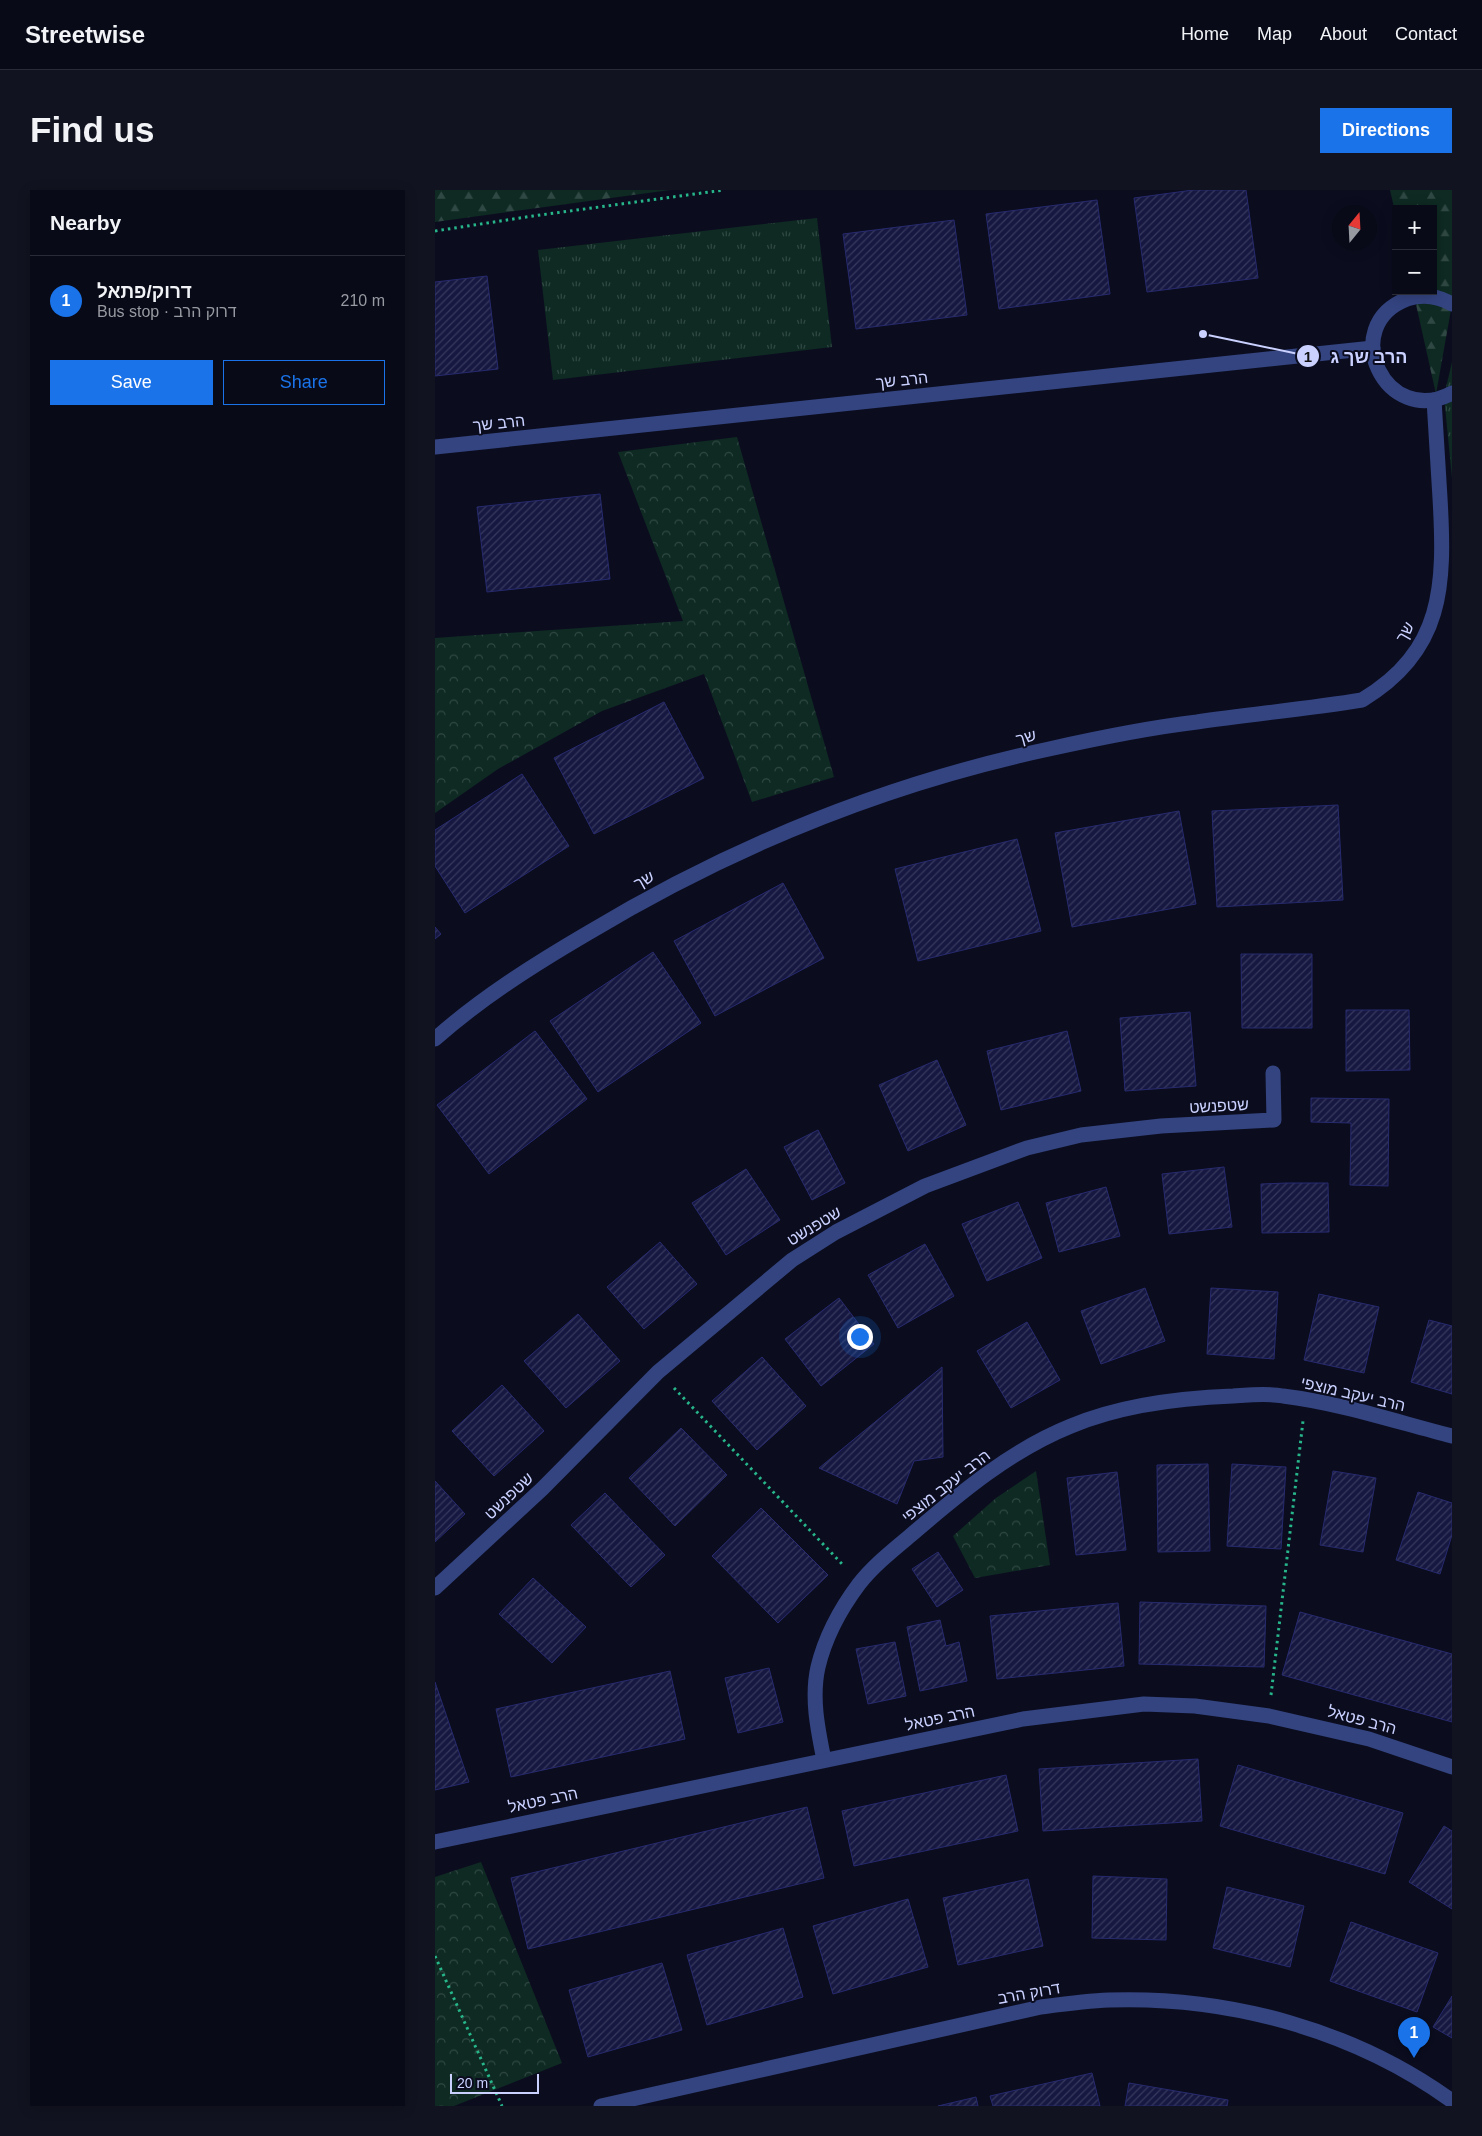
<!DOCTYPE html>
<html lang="en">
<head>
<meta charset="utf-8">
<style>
	:root { --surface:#080a17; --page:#111320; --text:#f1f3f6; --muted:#989aa1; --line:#292b36; --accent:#1a73e8 }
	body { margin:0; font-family:Helvetica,"Noto Sans Hebrew",sans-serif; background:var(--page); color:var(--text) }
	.controls { position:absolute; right:15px; top:15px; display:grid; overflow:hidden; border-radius:0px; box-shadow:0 2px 12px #0003 }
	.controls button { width:45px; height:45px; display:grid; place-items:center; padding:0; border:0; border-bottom:1px solid var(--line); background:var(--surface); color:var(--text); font:25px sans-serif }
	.compass { position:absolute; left:897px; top:15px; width:45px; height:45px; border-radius:50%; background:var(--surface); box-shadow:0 2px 12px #0003; rotate:18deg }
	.scale { position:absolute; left:15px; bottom:12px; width:89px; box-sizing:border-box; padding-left:5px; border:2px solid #cad1ff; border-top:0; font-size:14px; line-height:18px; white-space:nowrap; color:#cad1ff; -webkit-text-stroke:4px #0b0d1f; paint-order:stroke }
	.you { position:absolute; left:424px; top:1146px; width:18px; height:18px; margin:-12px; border:4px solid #fff; border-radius:50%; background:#1a73e8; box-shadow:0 0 0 8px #1a73e833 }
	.badge { display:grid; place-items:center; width:32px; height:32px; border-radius:50%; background:var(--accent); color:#fff; font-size:16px; font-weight:700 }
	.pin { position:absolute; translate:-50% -41px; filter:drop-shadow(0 1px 2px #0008) }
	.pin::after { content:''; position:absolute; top:26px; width:18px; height:15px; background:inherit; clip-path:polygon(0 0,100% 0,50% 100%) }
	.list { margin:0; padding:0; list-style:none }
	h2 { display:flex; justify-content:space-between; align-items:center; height:65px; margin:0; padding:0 20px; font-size:21px }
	h2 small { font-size:16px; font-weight:400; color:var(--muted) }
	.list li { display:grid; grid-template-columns:32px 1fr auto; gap:15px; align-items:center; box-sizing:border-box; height:90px; padding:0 20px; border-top:1px solid var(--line) }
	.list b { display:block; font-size:19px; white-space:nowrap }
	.list p { margin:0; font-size:16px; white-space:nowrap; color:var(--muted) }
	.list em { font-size:16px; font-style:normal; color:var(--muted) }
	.actions { display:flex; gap:10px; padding:15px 20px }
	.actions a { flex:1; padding:11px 0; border:1px solid var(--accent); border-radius:0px; text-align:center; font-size:18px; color:var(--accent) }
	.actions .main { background:var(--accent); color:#fff }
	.map { position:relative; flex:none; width:1017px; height:1916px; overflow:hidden; border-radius:0px }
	header { display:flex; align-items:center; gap:30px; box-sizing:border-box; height:70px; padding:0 25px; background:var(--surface); border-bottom:1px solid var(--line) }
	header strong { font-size:24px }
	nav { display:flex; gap:28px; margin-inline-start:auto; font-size:18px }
	.intro { display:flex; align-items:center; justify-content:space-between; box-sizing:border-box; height:120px; padding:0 30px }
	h1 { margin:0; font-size:35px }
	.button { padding:12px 22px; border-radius:0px; background:var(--accent); color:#fff; font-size:18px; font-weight:700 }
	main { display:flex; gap:30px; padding:0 30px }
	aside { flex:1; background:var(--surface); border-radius:0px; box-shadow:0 2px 12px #0003 }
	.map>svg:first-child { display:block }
	.grass { fill:url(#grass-tufts) }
	.forest { fill:url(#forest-firs) }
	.park { fill:url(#park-crowns) }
	.building { fill:url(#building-hatch); stroke:#272a6e }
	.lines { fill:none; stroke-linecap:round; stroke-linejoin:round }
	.path { stroke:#27b58a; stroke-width:3; stroke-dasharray:2.5 4; stroke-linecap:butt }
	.minor { stroke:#344481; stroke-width:15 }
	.labels { text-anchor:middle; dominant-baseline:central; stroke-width:4; stroke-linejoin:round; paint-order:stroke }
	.street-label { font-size:16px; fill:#cad1ff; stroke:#0b0d1f }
	.leader { fill:none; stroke:#cad1ff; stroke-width:2 }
	.callout-dot { fill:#cad1ff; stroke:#0b0d1f; stroke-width:2 }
	.mark-label { font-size:15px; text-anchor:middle; font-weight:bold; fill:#111 }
	.callout-label { font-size:18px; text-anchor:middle; font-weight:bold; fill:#cad1ff; stroke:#0b0d1f; stroke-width:4; stroke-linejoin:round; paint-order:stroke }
</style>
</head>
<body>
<header>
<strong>Streetwise</strong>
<nav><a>Home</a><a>Map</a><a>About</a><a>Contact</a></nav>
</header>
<div class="intro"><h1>Find us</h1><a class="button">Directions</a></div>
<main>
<aside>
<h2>Nearby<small></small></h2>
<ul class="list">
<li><span class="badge">1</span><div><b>דרוק/פתאל</b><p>Bus stop · דרוק הרב</p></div><em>210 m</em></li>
</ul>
<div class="actions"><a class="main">Save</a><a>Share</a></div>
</aside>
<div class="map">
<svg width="1017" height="1916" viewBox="0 0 1017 1916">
	<defs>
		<pattern id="grass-tufts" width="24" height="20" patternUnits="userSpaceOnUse" patternTransform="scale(1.25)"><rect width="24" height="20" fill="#0e2a22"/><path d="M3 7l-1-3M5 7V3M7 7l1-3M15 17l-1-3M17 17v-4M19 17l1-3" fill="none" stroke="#304843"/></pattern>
		<pattern id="forest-firs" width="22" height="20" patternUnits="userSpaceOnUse" patternTransform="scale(1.25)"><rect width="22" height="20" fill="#0e2a22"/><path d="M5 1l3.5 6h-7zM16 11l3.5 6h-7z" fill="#304843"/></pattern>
		<pattern id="park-crowns" width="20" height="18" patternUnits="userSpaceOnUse" patternTransform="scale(1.25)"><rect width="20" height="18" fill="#0e2a22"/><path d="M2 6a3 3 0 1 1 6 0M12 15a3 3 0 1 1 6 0" fill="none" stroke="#304843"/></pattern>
		<pattern id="building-hatch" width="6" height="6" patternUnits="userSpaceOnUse" patternTransform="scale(1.25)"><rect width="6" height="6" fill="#161841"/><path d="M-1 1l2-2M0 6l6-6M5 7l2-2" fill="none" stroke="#37395e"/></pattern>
	</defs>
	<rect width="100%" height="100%" fill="#0b0d1f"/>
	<g class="grass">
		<polygon points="382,28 397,157 118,190 103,60"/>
		<polygon points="1017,172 1017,288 1009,206"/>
	</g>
	<g class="forest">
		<polygon points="0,0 235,0 0,32"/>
		<polygon points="955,0 1017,0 1017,114 1001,204 978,101 998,101 998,19 961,19 961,26"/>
	</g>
	<g class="park">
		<polygon points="302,247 399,587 317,612 269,484 167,521 63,579 0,623 0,448 248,431 183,262"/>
		<polygon points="601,1281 615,1375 540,1388 518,1346 561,1308"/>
		<polygon points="46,1672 127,1873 19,1916 0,1916 0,1687"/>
	</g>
	<g class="building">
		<polygon points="758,0 811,0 823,88 712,102 699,8"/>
		<polygon points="662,10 675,104 564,119 551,24"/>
		<polygon points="519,30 532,125 421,139 408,44"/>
		<polygon points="52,86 63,179 0,186 0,92"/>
		<polygon points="165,304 175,389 52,402 42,317"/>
		<polygon points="229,512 269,588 159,644 119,568"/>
		<polygon points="87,584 134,656 30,723 0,676 0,640"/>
		<polygon points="903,615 908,710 782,717 777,621"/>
		<polygon points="744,621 761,714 637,737 620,643"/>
		<polygon points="582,649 606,741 483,771 460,679"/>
		<polygon points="348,693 389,768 280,826 239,751"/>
		<polygon points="0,737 6,744 0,749"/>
		<polygon points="218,762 266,833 163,902 115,831"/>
		<polygon points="806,764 877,764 877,838 807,838"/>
		<polygon points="911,820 974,820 975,880 911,881"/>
		<polygon points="755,822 761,896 690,901 685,828"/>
		<polygon points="100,841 152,909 54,984 2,915"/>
		<polygon points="632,841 646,901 566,920 552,861"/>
		<polygon points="502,870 531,935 473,961 444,895"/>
		<polygon points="876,908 954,909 953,996 915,995 916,933 876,932"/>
		<polygon points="383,940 410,993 377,1010 349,957"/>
		<polygon points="789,977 797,1037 734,1044 727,984"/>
		<polygon points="311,979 345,1030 291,1065 257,1013"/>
		<polygon points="852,993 893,993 894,1042 827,1043 826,994"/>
		<polygon points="671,997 685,1046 624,1062 611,1013"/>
		<polygon points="583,1012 607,1068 552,1091 527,1034"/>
		<polygon points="225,1052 262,1094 209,1139 172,1097"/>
		<polygon points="490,1054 519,1106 463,1138 433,1085"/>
		<polygon points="710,1098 730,1151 666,1174 646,1121"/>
		<polygon points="776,1098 843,1102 839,1169 772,1164"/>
		<polygon points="884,1104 944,1117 929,1183 869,1170"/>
		<polygon points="404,1108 439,1154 386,1196 350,1149"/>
		<polygon points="143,1124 185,1171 131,1218 89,1171"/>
		<polygon points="994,1130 1017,1136 1017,1204 976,1192"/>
		<polygon points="592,1132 625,1190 576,1218 542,1161"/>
		<polygon points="327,1167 371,1216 322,1260 277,1211"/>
		<polygon points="507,1177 508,1267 479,1271 462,1314 384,1278"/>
		<polygon points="67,1195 109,1241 59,1286 17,1241"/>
		<polygon points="246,1238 292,1285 240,1336 194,1288"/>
		<polygon points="773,1274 775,1361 723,1362 722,1275"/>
		<polygon points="797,1274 851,1277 846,1359 792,1356"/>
		<polygon points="898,1281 941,1288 928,1362 885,1355"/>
		<polygon points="682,1282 691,1360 641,1365 632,1288"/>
		<polygon points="0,1291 30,1324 0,1352"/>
		<polygon points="983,1302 1017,1313 1017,1345 1005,1384 961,1370"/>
		<polygon points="170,1303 230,1365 196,1397 136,1335"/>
		<polygon points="326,1318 393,1385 343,1433 277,1366"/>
		<polygon points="503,1362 528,1400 502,1417 477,1379"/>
		<polygon points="98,1388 151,1437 117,1473 64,1424"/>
		<polygon points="705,1412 831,1416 829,1477 704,1474"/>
		<polygon points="683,1413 689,1476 562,1489 555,1426"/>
		<polygon points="865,1422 1017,1464 1017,1532 847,1485"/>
		<polygon points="505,1430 511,1456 524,1452 532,1491 485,1501 472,1437"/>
		<polygon points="460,1452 471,1506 433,1514 421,1459"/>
		<polygon points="334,1478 348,1532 303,1543 290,1488"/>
		<polygon points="235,1481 250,1549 76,1587 61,1519"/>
		<polygon points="0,1492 34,1592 0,1600"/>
		<polygon points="763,1569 767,1631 608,1641 604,1579"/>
		<polygon points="803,1575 968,1623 950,1684 785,1636"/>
		<polygon points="571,1585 583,1641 419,1676 407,1621"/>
		<polygon points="372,1617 389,1688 93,1759 76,1688"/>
		<polygon points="1009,1636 1017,1641 1017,1719 974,1692"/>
		<polygon points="658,1686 732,1689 731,1750 657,1748"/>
		<polygon points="593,1689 608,1756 523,1775 508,1708"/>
		<polygon points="792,1697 869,1716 855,1777 778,1758"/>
		<polygon points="473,1709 493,1777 398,1804 378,1736"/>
		<polygon points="916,1732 1003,1763 982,1822 895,1791"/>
		<polygon points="348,1738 368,1807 272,1835 252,1765"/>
		<polygon points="227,1773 247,1840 153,1867 134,1800"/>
		<polygon points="1017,1806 1017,1848 998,1837"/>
		<polygon points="657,1883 665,1916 558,1916 555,1906"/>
		<polygon points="694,1893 793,1910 792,1916 690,1916"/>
		<polygon points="541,1907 543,1916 503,1916"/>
	</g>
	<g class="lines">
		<g class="path">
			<polyline points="0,41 98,26 289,0"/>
			<polyline points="239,1198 409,1376"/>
			<polyline points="836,1505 868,1231"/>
			<polyline points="0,1766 67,1916"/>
		</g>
		<g class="minor">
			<path d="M1017,114c-14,-8 -30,-10 -45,-5 -70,27 -21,130 45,94"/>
			<polyline points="0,257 938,158"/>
			<path d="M0,849c46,-41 100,-75 153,-106 143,-86 297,-149 461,-184 49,-11 98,-21 148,-27 55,-8 110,-13 165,-22 82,-49 83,-115 78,-202 -2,-33 -4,-66 -6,-98"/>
			<polyline points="0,1398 107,1299 223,1182 357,1070 401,1042 490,996 592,958 646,945 726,936 839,930 838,883"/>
			<path d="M389,1570c-6,-30 -13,-62 -6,-93 7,-29 23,-59 41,-83 14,-18 34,-34 52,-49 49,-42 100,-85 160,-109 50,-21 108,-28 162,-30 16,-1 34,-3 50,0 57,7 114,26 169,40"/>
			<polyline points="0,1652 588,1529 709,1514 760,1516 834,1526 934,1549 1017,1577"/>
			<path d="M166,1916l440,-99c23,-3 45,-6 68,-7 120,-4 245,30 343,101"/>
		</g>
	</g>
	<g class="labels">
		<g class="street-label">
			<text transform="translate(467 190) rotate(-6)">הרב שך</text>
			<text transform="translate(64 233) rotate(-6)">הרב שך</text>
			<text transform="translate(970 442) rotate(-60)">שך</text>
			<text transform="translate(591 547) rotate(-15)">שך</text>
			<text transform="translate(209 690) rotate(-29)">שך</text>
			<text transform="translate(784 916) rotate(-3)">שטפנשט</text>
			<text transform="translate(379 1036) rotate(-31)">שטפנשט</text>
			<text transform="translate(918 1204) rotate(13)">הרב יעקב מוצפי</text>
			<text transform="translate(511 1296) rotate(-38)">הרב יעקב מוצפי</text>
			<text transform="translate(74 1306) rotate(-43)">שטפנשט</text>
			<text transform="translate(505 1528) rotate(-12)">הרב פטאל</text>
			<text transform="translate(927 1530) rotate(15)">הרב פטאל</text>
			<text transform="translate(108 1610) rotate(-12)">הרב פטאל</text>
			<text transform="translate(594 1803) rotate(-10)">דרוק הרב</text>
		</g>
	</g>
	<path class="leader" d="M768 144L873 166"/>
	<g class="callout-dot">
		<circle cx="768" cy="144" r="5"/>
		<circle cx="873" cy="166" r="12"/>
	</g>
	<g class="mark-label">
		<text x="873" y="172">1</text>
	</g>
	<g class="callout-label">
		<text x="934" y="173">הרב שך ג</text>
	</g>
</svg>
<div class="controls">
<button>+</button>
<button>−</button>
</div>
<svg class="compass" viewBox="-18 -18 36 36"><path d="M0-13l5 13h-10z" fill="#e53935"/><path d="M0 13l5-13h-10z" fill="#989aa1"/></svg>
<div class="scale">20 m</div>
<div class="you"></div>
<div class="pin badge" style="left:979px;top:1868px">1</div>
</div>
</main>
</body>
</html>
